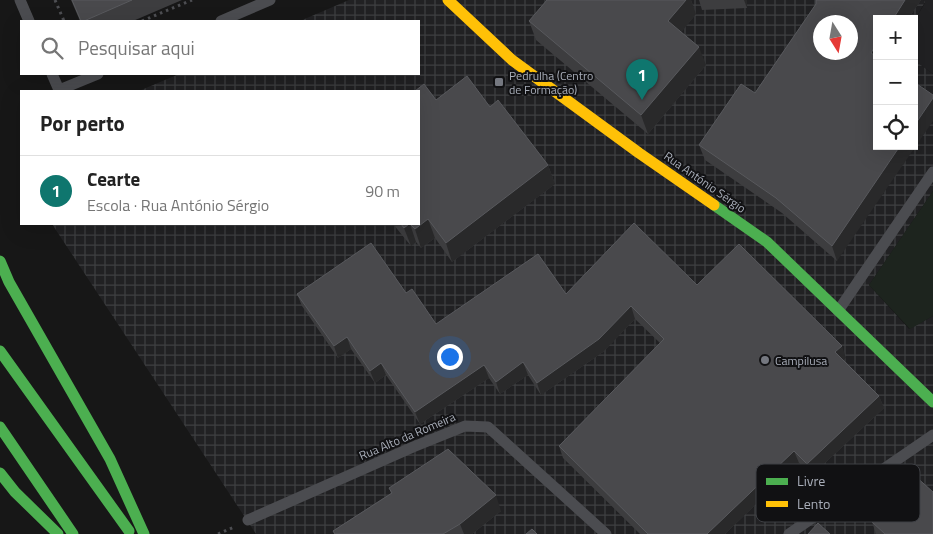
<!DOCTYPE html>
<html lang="pt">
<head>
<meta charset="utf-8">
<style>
	:root { --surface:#fff; --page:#f2f2f2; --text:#222; --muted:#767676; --line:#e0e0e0; --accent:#0f766e }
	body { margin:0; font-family:"Titillium Web",sans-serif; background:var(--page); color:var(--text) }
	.controls { position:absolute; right:15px; top:15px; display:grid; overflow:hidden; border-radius:0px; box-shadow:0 5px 20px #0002 }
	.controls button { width:45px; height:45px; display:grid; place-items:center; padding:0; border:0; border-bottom:1px solid var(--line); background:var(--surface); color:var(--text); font:25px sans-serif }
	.compass { position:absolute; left:813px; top:15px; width:45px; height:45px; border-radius:50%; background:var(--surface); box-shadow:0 5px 20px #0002; rotate:169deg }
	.you { position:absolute; left:449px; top:356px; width:18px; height:18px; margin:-12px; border:4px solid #fff; border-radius:50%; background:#1a73e8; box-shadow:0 0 0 8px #1a73e833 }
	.badge { display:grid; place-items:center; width:32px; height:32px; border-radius:50%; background:var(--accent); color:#fff; font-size:16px; font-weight:700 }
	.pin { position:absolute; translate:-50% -41px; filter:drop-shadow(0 1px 2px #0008) }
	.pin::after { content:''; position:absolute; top:26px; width:18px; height:15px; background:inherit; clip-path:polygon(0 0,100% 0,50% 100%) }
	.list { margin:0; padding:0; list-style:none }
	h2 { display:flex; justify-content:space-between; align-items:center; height:65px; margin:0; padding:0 20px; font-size:21px }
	h2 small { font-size:16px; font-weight:400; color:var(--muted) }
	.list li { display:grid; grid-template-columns:32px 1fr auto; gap:15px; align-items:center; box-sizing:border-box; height:70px; padding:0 20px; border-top:1px solid var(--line) }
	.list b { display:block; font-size:19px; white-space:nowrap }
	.list p { margin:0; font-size:16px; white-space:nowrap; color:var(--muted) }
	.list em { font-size:16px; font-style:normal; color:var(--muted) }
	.icon { flex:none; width:28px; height:28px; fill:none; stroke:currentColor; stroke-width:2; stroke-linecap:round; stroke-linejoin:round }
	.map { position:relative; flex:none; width:933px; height:534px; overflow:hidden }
	.search { position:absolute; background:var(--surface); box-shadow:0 5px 20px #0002; left:20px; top:20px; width:400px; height:55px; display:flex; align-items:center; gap:12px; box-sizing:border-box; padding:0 18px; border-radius:0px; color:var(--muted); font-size:19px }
	.panel { position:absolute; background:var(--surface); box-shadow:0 5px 20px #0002; left:20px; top:90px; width:400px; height:135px; border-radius:0px }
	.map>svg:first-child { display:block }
	.built { fill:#212123 }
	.industrial { fill:url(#industrial-grid); fill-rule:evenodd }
	.green { fill:#1d241e }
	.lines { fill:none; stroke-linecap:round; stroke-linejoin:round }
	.path { stroke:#4d4e52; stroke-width:3; stroke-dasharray:2.5 4; stroke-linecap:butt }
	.lane { stroke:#4b4c50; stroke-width:11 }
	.fast { stroke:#4caf50; stroke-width:11 }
	.slow { stroke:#ffc107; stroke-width:11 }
	.wall { fill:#3d3d3f }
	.shaded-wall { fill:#29292a }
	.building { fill:#49494c; stroke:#58595d; fill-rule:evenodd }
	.poi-dot { fill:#757880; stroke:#111113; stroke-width:2 }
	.labels { text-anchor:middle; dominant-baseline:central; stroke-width:4; stroke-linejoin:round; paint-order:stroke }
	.poi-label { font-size:12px; fill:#a8adb8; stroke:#111113; text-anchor:start }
	.street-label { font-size:12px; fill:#a8adb8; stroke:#111113 }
	.key { fill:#111113; stroke:#3e4045; stroke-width:1 }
	.key-label { font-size:14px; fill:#a8adb8 }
</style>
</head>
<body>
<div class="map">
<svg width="933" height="534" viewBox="0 0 933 534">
	<defs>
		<pattern id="industrial-grid" width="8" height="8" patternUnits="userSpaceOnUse" patternTransform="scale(1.25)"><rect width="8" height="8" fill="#212123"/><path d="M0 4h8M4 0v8" fill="none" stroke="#3e3f41"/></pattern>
	</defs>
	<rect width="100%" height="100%" fill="#171717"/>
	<polygon class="built" points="923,0 933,0 933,74 914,60 914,21 925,3"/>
	<path class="industrial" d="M349,0h574l2,2 -11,19v-2h-37v127h37v-86l19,14v117l-64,94 40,44 24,-13v218h-677l-204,-310h367v-133h-280l40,-17h240v-53h-119zM820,22h30v30h-30z"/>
	<polygon class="green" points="933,191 933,316 910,329 869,285"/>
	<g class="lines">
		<g class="path">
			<polyline points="55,0 64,21"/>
			<polyline points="142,21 192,0"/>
			<polyline points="218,534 234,527"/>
		</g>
		<g class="lane">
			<polyline points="20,0 29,21"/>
			<polyline points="221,21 270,0"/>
			<polyline points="52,74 59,90 98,74"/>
			<polyline points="838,311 933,172"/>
			<polyline points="248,520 413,447 465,426 488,427 606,534"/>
			<polyline points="789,534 933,435"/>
		</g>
		<g class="fast">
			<polyline points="714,205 767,242 933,402"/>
			<polyline points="0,261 9,282 110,459 144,534"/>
			<polyline points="0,351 129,531"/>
			<polyline points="0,427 73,534"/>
			<polyline points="0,473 15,492 58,534"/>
		</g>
		<polyline class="slow" points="448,0 512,60 639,153 714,205"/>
	</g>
	<g class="wall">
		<polygon points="71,0 182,0 133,21 80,21"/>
		<polygon points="547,0 691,0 696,14 681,32 706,65 648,134 536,40 529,21"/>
		<polygon points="699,0 750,0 747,0 747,8 702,10"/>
		<polygon points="921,0 908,19 877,19 837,261 782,213 705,160 699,145 755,93 816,4"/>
		<polygon points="490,107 548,165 555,184 452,262 435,238 421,248 416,242 411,246 393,224 419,224"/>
		<polygon points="697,285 846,358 844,360 879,396 884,408 811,476 799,463 725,534 640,534 563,458 559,446 660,343 635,319 603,352 541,395 528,375 500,394 489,378 420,424 386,375 375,383 351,349 338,358 302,306 297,294 406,293 436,324 566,294"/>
		<polygon points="389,488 501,511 472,534 334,534 333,531 391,493"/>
		<polygon points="872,522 933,534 876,534"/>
	</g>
	<g class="shaded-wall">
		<polygon points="686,0 691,0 696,14 675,40 668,21"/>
		<polygon points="744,0 747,0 747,8"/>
		<polygon points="905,0 921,0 908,19 893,19"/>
		<polygon points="877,43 877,67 871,53"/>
		<polygon points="699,47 706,65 648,134 641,115"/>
		<polygon points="933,98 933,121 837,261 832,246 900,146 914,146 914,126"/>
		<polygon points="548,165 555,184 452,262 446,243"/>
		<polygon points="428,219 435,238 421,248 415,229"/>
		<polygon points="409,224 410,224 416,242 411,246 404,228"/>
		<polygon points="631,306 635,319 603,352 541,395 537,383"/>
		<polygon points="347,337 351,349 338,358 334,346"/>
		<polygon points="842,346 846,358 840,364 835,352"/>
		<polygon points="523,362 528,375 500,394 496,382"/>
		<polygon points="381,363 386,375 375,383 370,371"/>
		<polygon points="484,365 489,378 420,424 415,412"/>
		<polygon points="879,396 884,408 811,476 807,464"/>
		<polygon points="794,451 799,463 725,534 707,534"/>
		<polygon points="496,495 501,511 472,534 464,534 460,524"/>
	</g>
	<g class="building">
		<polygon points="72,0 132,0 84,21 81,21"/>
		<polygon points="547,0 686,0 668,21 699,47 641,115 529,21"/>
		<path d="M816,0h89l-12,19h-16v24l-6,10 6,4v89h23l-68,100 -56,-48 -77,-53 42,-61 14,9 61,-89zM820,22h30v30h-30z"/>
		<polygon points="467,76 490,107 498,100 548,165 446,243 428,219 415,229 410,224 419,224 419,91 415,91 424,84 436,100"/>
		<polygon points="914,82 933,95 933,98 914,126"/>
		<polygon points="634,223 697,285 739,244 842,346 835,352 879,396 807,464 794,451 707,534 648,534 559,446 664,339 631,306 599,339 537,383 523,362 496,382 484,365 415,412 381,363 370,371 347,337 334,346 297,294 371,243 406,293 412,289 436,324 538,254 566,294"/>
		<polygon points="401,224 409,224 404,228"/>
		<polygon points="448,449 496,495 460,524 443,534 335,534 333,531 392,493 389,488"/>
		<polygon points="914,475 933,492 933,534 885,534 872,522"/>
		<polygon points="818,523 830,534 808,534"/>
		<polygon points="532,529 537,534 526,534"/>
	</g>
	<g class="poi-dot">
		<rect x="494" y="77" width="10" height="10" rx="2.5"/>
		<circle cx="765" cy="360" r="5"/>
	</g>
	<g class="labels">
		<g class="poi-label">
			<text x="509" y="75">Pedrulha (Centro<tspan x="509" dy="14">de Formação)</tspan></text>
			<text x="775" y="360">Campilusa</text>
		</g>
		<g class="street-label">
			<text transform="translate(705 182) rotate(35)">Rua António Sérgio</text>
			<text transform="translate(407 436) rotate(-23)">Rua Alto da Romeira</text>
		</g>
	</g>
	<rect x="756" y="464" width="164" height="58" rx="8" class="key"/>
	<rect x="766" y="478" width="22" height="7" fill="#4caf50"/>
	<rect x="766" y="501" width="22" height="6" fill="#ffc107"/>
	<g class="key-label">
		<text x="797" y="486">Livre</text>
		<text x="797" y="509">Lento</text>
	</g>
</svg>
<div class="controls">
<button>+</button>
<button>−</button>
<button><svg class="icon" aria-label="locate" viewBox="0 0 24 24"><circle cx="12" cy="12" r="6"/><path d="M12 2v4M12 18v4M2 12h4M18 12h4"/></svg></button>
</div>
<svg class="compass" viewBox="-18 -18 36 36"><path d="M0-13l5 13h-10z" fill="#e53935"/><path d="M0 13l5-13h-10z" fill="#767676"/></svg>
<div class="you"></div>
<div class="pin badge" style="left:642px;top:100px">1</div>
<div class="search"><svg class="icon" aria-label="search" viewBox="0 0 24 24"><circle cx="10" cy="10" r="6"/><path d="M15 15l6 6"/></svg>Pesquisar aqui</div>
<section class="panel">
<h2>Por perto<small></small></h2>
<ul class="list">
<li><span class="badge">1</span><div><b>Cearte</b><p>Escola · Rua António Sérgio</p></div><em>90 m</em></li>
</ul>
</section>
</div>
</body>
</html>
